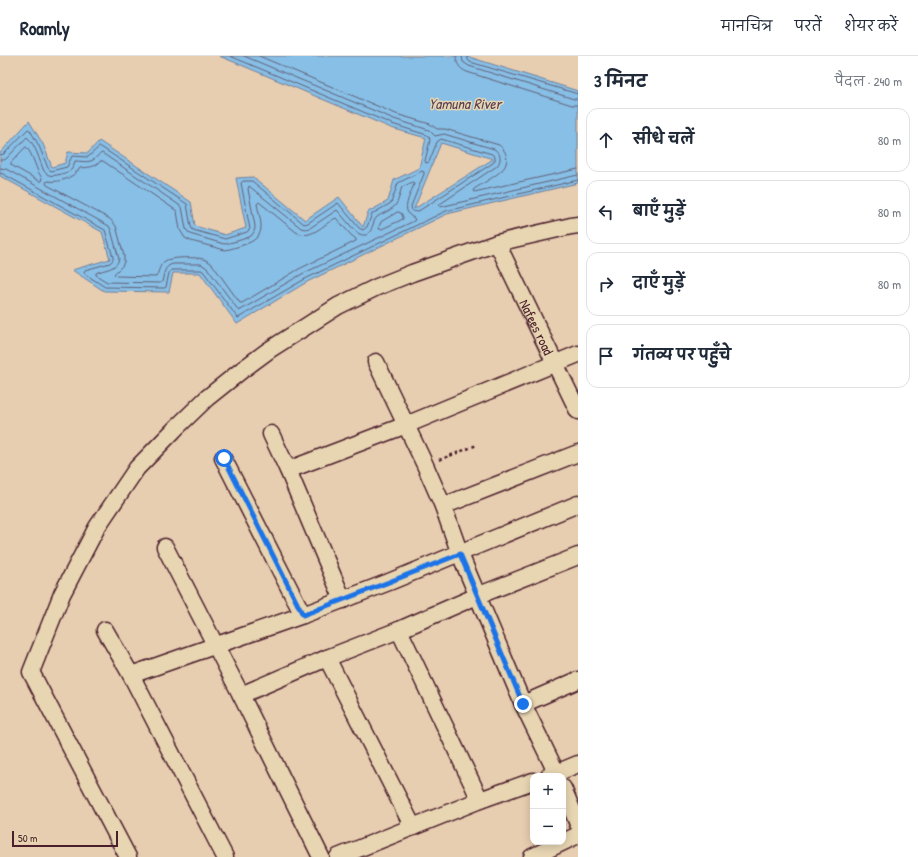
<!DOCTYPE html>
<html lang="hi">
<head>
<meta charset="utf-8">
<style>
	:root { --surface:#fff; --page:#f6f6f7; --text:#1f2937; --muted:#747a83; --line:#e0e1e3 }
	body { margin:0; font-family:"Patrick Hand","Playpen Sans Deva",sans-serif; background:var(--page); color:var(--text) }
	.controls { position:absolute; right:12px; bottom:12px; display:grid; overflow:hidden; border-radius:8px; box-shadow:0 2px 10px #0003 }
	.controls button { width:36px; height:36px; display:grid; place-items:center; padding:0; border:0; border-bottom:1px solid var(--line); background:var(--surface); color:var(--text); font:20px sans-serif }
	.scale { position:absolute; left:12px; bottom:10px; width:106px; box-sizing:border-box; padding-left:4px; border:2px solid #4a1f2b; border-top:0; font-size:11px; line-height:14px; white-space:nowrap; color:#4a1f2b; -webkit-text-stroke:3px #e8d6b3; paint-order:stroke }
	.stop { position:absolute; width:12px; height:12px; margin:-9px; border:3px solid #1a73e8; border-radius:50%; background:#fff }
	.stop.end { background:#1a73e8; border-color:#fff; box-shadow:0 1px 4px #0008 }
	.list { margin:0; padding:0; list-style:none }
	h2 { display:flex; justify-content:space-between; align-items:center; height:52px; margin:0; padding:0 16px; font-size:17px }
	h2 small { font-size:13px; font-weight:400; color:var(--muted) }
	.list li { display:grid; grid-template-columns:26px 1fr auto; gap:12px; align-items:center; box-sizing:border-box; height:64px; margin:0 8px 8px; padding:0 8px; border:1px solid var(--line); border-radius:12px }
	.list b { display:block; font-size:15px; white-space:nowrap }
	.list em { font-size:13px; font-style:normal; color:var(--muted) }
	.icon { flex:none; width:22px; height:22px; fill:none; stroke:currentColor; stroke-width:2; stroke-linecap:round; stroke-linejoin:round }
	.map { position:relative; flex:none; width:578px; height:801px; overflow:hidden }
	header { display:flex; align-items:center; gap:24px; box-sizing:border-box; height:56px; padding:0 20px; background:var(--surface); border-bottom:1px solid var(--line) }
	header strong { font-size:19px }
	nav { display:flex; gap:22px; margin-inline-start:auto; font-size:14px }
	main { display:flex }
	aside { flex:1; background:var(--surface) }
	.map>svg:first-child { display:block }
	.water { fill:#87bfe6; stroke:#6f7f9b; fill-rule:evenodd }
	.lines { fill:none; stroke-linecap:round; stroke-linejoin:round }
	.shore { stroke:#625f76; stroke-width:1 }
	.minor-casing { stroke:#4a1f2b; stroke-width:19 }
	.path { stroke:#4a1f2b; stroke-width:2.5; stroke-dasharray:3 3; stroke-linecap:butt }
	.minor { stroke:#e8d6b3; stroke-width:16 }
	.route { stroke:#1a73e8; stroke-width:5 }
	.labels { text-anchor:middle; dominant-baseline:central; stroke-width:3; stroke-linejoin:round; paint-order:stroke }
	.street-label { font-size:14px; fill:#4a1f2b; stroke:#e8d6b3 }
	.water-label { font-size:15px; font-style:italic; fill:#563f50; stroke:#e8d6b3 }
</style>
</head>
<body>
<header>
<strong>Roamly</strong>
<nav><a>मानचित्र</a><a>परतें</a><a>शेयर करें</a></nav>
</header>
<main>
<div class="map">
<svg width="578" height="801" viewBox="0 0 578 801">
	<rect width="100%" height="100%" fill="#e8ceb1"/>
	<filter id="ink" filterUnits="userSpaceOnUse"><feTurbulence type="fractalNoise" baseFrequency=".025" numOctaves="2"/><feDisplacementMap in="SourceGraphic" scale="8" xChannelSelector="R" yChannelSelector="G"/><feConvolveMatrix kernelMatrix="1 2 1 2 8 2 1 2 1" color-interpolation-filters="sRGB"/></filter>
	<g filter="url(#ink)">
		<path class="water" d="M219,0h247l112,35v92l-131,31 -140,68 -70,42 -37,-51h-27l-4,19 -65,-1 -32,-21 38,-11 -8,-27 -102,-56v-23l29,-32 14,23 9,23 13,-4 3,-11 20,1 11,-12 92,61 4,24 30,9 21,-7 -10,-50 17,-1 52,43 34,-23 24,30 5,-15 20,-11 6,-21 25,-12 7,-30 -35,-10 -157,-66zM441,87l52,16 -79,50z"/>
		<g class="lines">
			<g class="shore">
				<path d="M244,0l150,63 35,11 6,6 9,-2 50,15c7,4 8,11 3,17l-57,38 -1,2 1,1 138,-32"/>
				<path d="M259,0l137,58 34,10 7,5h8l54,16c8,6 11,17 3,25 -6,6 -20,14 -28,19l-1,2 1,1 104,-23"/>
				<path d="M456,0c0,8 4,13 11,16l105,33h6"/>
				<polyline points="462,0 463,6 469,10 574,43 578,43"/>
				<polyline points="467,0 468,4 470,6 578,38"/>
				<path d="M26,91c8,8 9,22 16,31l-1,3h-2l-28,-16v-2z"/>
				<polyline points="0,99 4,98 28,73 30,74 39,90 48,112 51,115 67,111 72,100 88,101 99,91 101,91 187,148 191,171 193,174 225,183 247,176 250,173 241,127 243,125 252,125 304,168 308,167 338,147 359,172 363,174 367,171 372,158 391,147 398,127 422,115 424,116 424,118 411,150 412,155 417,156 493,107 495,104 495,101 492,98 441,83 437,86 429,106 426,107 425,105 430,84 429,81 427,79 392,68 230,0"/>
				<path d="M0,104h4l3,-2 20,-21c9,8 12,23 17,34 2,2 2,3 5,4 4,2 18,-2 22,-5 2,-2 3,-6 4,-9 6,0 13,2 18,-1 4,-3 5,-5 9,-7l80,54 4,22 3,4 4,2 31,9c6,-1 22,-5 27,-8 3,-3 4,-6 4,-10l-7,-37 1,-3 52,42 4,1 5,-1 27,-18 19,22c17,11 15,-10 21,-15 4,-3 10,-5 14,-8 8,-4 8,-15 11,-22l11,-5 1,2c-2,7 -11,22 -6,29 1,3 5,4 7,6l-1,2 -112,53 -63,37 -32,-43 -6,-4h-28c-9,2 -9,10 -11,18l-2,1 -53,-1 -11,-7v-2c8,-4 20,-3 23,-14l-8,-29 -2,-4 -103,-57 -6,-1"/>
				<path d="M101,105h2l74,50 3,19 5,8 6,3 34,9c6,-1 12,-3 18,-5 25,-8 18,-21 14,-41l2,-2 37,30c15,9 27,-8 40,-14l15,17 5,4v2l-57,28 -57,34h-2l-28,-39c-3,-2 -5,-4 -9,-5 -6,-2 -33,-2 -38,2 -6,4 -6,11 -9,16l-40,-1 -2,-2 8,-8 2,-4v-6l-8,-30 -6,-7 -63,-34 -1,-2 1,-2c13,2 26,-3 33,-13 10,-1 13,0 21,-7z"/>
				<polyline points="0,117 3,118 105,174 113,201 113,204 110,207 85,214 84,216 85,218 105,231 165,232 166,231 169,217 171,214 201,214 203,215 237,261 238,262 305,223 446,155 578,124"/>
				<polygon points="398,156 401,157 403,161 403,163 382,173 379,173 379,171 381,166"/>
			</g>
			<defs>
				<g id="minor">
					<path id="s1" d="M497,187l81,168"/>
					<polyline points="376,306 425,409 443,450 460,498 523,648 558,720"/>
					<polyline points="271,378 288,414 343,544"/>
					<polyline points="223,402 303,559"/>
					<polyline points="288,414 406,369 578,298"/>
					<polyline points="443,450 578,397"/>
					<polyline points="165,491 241,639 321,801"/>
					<polyline points="105,574 131,619 225,801"/>
					<polyline points="399,574 480,744"/>
					<polyline points="327,602 413,771"/>
					<polyline points="131,619 303,559 389,526 578,448"/>
					<polyline points="241,639 327,602 399,574 477,540 578,500"/>
					<polyline points="523,648 578,624"/>
					<polyline points="549,720 578,708"/>
					<polyline points="563,732 578,768"/>
					<polyline points="128,801 31,616 62,538 97,471 137,412 177,371 207,342 242,314 269,294 338,250 377,231 412,217 497,187 571,170 578,169"/>
					<polyline points="338,801 480,744 533,725"/>
					<polyline points="532,801 578,779"/>
				</g>
			</defs>
			<use href="#minor" class="minor-casing"/>
			<polyline class="path" points="439,404 477,389"/>
			<use href="#minor" class="minor"/>
		</g>
	</g>
	<g class="lines" filter="url(#ink)">
		<polyline class="route" points="224,402 303,559 389,526 460,498 523,648"/>
	</g>
	<g class="labels">
		<g class="street-label">
			<text stroke="none"><textPath href="#s1" startOffset="93">Nafees road</textPath></text>
		</g>
		<g class="water-label">
			<text x="465" y="47">Yamuna River</text>
		</g>
	</g>
</svg>
<div class="controls">
<button>+</button>
<button>−</button>
</div>
<div class="scale">50 m</div>
<div class="stop" style="left:224px;top:402px"></div>
<div class="stop end" style="left:523px;top:648px"></div>
</div>
<aside>
<h2>3 मिनट<small>पैदल · 240 m</small></h2>
<ul class="list">
<li><svg class="icon" aria-label="ahead" viewBox="0 0 24 24"><path d="M12 20V5M6 11l6-6 6 6"/></svg><div><b>सीधे चलें</b></div><em>80 m</em></li>
<li><svg class="icon" aria-label="left" viewBox="0 0 24 24"><path d="M17 20v-9H6M10 6l-5 5 5 5"/></svg><div><b>बाएँ मुड़ें</b></div><em>80 m</em></li>
<li><svg class="icon" aria-label="right" viewBox="0 0 24 24"><path d="M7 20v-9h11M14 6l5 5-5 5"/></svg><div><b>दाएँ मुड़ें</b></div><em>80 m</em></li>
<li><svg class="icon" aria-label="arrive" viewBox="0 0 24 24"><path d="M6 21V4h12l-3 4 3 4H6"/></svg><div><b>गंतव्य पर पहुँचे</b></div></li>
</ul>
</aside>
</main>
</body>
</html>
